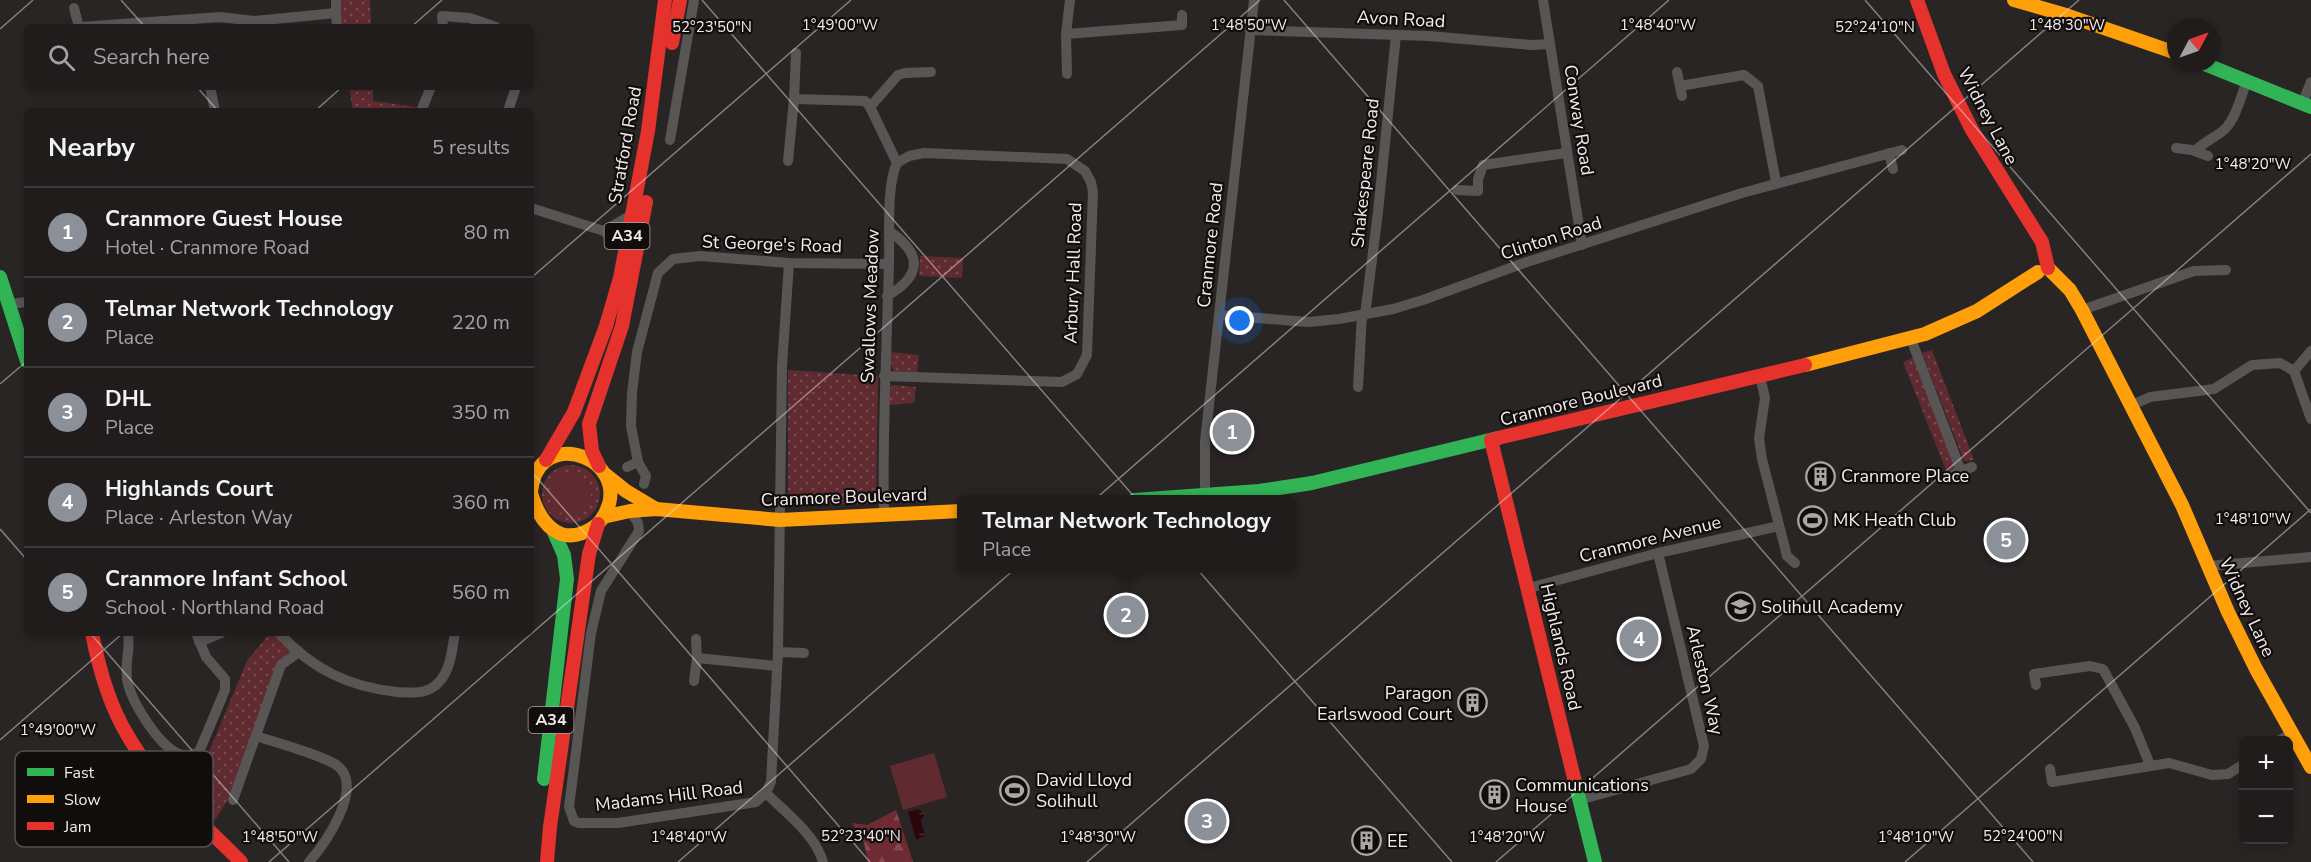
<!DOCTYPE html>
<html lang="en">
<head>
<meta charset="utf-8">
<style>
	:root { --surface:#201c1c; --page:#2d2929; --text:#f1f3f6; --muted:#a2a1a3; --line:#3d3a3b; --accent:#8c9099 }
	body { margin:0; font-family:"Nunito Sans",sans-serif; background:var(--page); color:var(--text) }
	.controls { position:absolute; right:18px; bottom:18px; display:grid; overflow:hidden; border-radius:9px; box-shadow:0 3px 9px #0003 }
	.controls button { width:54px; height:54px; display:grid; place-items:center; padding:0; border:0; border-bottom:2px solid var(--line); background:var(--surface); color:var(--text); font:30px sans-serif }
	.compass { position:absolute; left:2167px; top:18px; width:54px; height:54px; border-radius:50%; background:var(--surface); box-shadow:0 3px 9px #0003; rotate:49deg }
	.you { position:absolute; left:1240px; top:321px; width:21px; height:21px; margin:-15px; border:4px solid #fff; border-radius:50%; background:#1a73e8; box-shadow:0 0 0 9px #1a73e833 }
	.badge { display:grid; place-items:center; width:39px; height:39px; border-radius:50%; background:var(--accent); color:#fff; font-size:20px; font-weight:700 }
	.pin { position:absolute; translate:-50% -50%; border:3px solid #fff; box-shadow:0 2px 6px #0006 }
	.popup { position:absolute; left:957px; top:495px; width:339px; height:78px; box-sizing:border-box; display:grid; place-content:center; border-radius:9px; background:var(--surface); filter:drop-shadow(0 2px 4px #0005); font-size:20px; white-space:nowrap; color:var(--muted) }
	.popup b { font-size:22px; color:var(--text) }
	.popup::after { content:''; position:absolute; left:50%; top:100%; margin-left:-12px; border:12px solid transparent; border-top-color:var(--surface) }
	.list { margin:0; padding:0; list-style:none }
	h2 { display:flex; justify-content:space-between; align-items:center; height:78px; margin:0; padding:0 24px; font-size:26px }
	h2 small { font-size:20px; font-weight:400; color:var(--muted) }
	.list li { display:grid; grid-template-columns:39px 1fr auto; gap:18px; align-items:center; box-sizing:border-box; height:90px; padding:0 24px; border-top:2px solid var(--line) }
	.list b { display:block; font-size:22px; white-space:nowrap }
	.list p { margin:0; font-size:20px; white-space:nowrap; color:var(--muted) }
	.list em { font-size:20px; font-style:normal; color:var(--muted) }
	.icon { flex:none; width:33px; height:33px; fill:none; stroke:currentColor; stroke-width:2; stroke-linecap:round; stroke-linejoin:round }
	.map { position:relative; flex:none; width:2311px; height:862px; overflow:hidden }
	.search { position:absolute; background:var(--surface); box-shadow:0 3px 9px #0003; left:24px; top:24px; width:510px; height:66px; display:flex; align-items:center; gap:15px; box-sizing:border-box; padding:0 21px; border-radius:9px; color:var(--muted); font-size:22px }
	.panel { position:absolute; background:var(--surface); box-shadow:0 3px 9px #0003; left:24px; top:108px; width:510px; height:528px; border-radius:9px }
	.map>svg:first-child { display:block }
	.grass { fill:url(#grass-dots) }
	.forest { fill:url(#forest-firs) }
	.garden { fill:#5f2b30 }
	.water { fill:url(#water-ripples) }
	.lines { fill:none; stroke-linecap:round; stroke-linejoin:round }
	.street { stroke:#585555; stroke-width:10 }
	.fast { stroke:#30b455; stroke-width:14 }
	.slow { stroke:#ff9f0a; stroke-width:14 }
	.jam { stroke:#e5322d; stroke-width:14 }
	.ticks { fill:none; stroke:#f4ebec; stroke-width:1.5; stroke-opacity:0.45 }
	.labels { text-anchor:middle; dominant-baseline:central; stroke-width:4.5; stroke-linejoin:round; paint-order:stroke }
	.shield { fill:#120d0d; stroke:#b0a8a9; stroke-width:1.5 }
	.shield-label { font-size:16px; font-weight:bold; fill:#f4ebec }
	.street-label { font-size:18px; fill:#f4ebec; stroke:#120d0d }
	.poi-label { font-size:18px; fill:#f4ebec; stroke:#120d0d; text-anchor:start }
	.key { fill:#120d0d; stroke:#565050; stroke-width:1.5 }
	.key-label { font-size:16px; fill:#f4ebec }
	.ticks-label { font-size:15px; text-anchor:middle; fill:#f4ebec; stroke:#120d0d; stroke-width:4.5; stroke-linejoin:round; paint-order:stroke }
</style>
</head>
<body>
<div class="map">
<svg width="2311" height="862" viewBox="0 0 2311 862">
	<defs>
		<pattern id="grass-dots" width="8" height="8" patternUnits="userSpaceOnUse" patternTransform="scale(1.5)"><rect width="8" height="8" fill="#5f2b30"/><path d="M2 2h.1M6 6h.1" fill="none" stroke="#774a4e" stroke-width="1.8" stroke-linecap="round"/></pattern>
		<pattern id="forest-firs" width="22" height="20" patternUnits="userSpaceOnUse" patternTransform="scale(1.5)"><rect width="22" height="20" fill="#6f2b34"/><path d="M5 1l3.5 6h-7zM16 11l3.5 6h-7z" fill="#844a52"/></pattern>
		<pattern id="water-ripples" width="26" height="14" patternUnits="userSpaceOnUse" patternTransform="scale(1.5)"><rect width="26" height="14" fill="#2b070c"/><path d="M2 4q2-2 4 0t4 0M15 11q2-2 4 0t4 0" fill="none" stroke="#4a2b30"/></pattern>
	</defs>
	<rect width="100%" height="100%" fill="#2a2525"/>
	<g class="grass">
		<polygon points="337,0 370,0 371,27 342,27"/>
		<polygon points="349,87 373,87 373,101 416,107 415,111 353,111"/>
		<polygon points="920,256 963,258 962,278 919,276"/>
		<polygon points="1932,350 1974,460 1964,461 1922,353"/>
		<polygon points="890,352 919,355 917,373 894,371 892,368"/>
		<polygon points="1913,358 1956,469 1946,470 1903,362"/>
		<polygon points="788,370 878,376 876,504 788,505"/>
		<polygon points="893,385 916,387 914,403 889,405 890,388"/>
		<circle cx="571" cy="494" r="29"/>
		<polygon points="270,633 273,633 292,651 229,798 215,820 179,783 208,754 247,661"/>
	</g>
	<polygon class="forest" points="896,810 913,862 868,862 864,843 852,823 867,825"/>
	<g class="garden">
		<circle cx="570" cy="494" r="21"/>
		<polygon points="934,753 947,797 903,810 890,766"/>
	</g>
	<polygon class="water" points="919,809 925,814 921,820 925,836 916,840 908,812"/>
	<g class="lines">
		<g class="street">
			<polyline points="1543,0 1582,245"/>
			<polyline points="74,8 79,27"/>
			<polyline points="336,13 337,26"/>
			<polyline points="80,27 220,17 254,21 336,13 336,0"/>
			<polyline points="443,27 442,16 470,18 496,27"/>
			<polyline points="1250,30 1429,36 1531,45 1550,44"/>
			<polyline points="1066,34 1182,25 1182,15"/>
			<path d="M796,53l-2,46 71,2 5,6 27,56c-11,23 -7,72 -8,99 -2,84 -7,168 -5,252"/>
			<polyline points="1677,72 1682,96"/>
			<polyline points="1067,74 1066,34 1070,0"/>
			<polyline points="1680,86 1744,75 1758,86 1776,182"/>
			<polyline points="210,87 215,111"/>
			<polyline points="2302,104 2311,82"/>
			<polyline points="870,107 898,75 905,73 931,72"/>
			<polyline points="421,111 431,87"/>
			<polyline points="508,111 516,87"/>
			<polyline points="670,140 694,0"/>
			<polyline points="2176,148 2192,150 2208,156"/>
			<path d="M2195,151c11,-11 22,-14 30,-22 11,-11 16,-33 22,-48"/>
			<polyline points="1889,153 1893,169"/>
			<polyline points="788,161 794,99"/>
			<polyline points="1457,190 1478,191 1478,179 1483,165 1566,153"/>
			<polyline points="531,208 604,231 625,249"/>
			<polyline points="604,231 631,215"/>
			<path d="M887,296c35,-20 36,-42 2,-65"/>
			<polyline points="9,304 27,302"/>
			<polyline points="2082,310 2194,271 2226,270"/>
			<polyline points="1220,315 1308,322 1339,319 1393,309 1423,300 1524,263 1742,193 1902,150"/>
			<polyline points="1365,315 1378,212 1396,35"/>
			<polyline points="1911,339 1961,471"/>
			<polyline points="2294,371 2311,351"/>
			<polyline points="884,376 1062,382 1077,374 1087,355 1093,192 1091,182 1085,171 1067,159 924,153 909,156 897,163"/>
			<polyline points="1760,376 1765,398 1759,438 1762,459 1787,556 1795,563"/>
			<polyline points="1358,387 1362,315"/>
			<polyline points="2130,406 2150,397 2214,389 2252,365 2280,363 2294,371 2311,419"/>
			<polyline points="627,467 638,462"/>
			<polyline points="1949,476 1972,467"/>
			<polyline points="644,484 646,476 638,462 631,426 632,393 637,352 658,273 673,259 700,256 789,263 889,264"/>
			<polyline points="1205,493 1205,441 1254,0"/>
			<polyline points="630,511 638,523 639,531 601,591 591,633 569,807 574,821 579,823 618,823 756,802 766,793 771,782 778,652 782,366 789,263"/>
			<polyline points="2208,566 2311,557"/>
			<polyline points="1529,588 1658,553 1779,526"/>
			<path d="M128,633c3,18 -5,34 0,51 5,20 30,60 49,69 7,4 15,2 22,-1l26,-62v-11l-19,-22 -10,-24"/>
			<path d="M279,633c33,36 70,54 118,59 16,1 31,3 43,-11 11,-13 12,-32 15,-48"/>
			<polyline points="696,639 697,658 776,666"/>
			<polyline points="199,642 221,633"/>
			<polyline points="778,652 804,653"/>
			<polyline points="694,681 697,658"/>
			<polyline points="2036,685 2034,674 2090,666 2103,669 2135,728 2150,765"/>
			<path d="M256,736c18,6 70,20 83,31 24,22 -14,77 -30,95"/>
			<polyline points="2280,740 2293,732"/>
			<polyline points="2050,769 2052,782 2169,763 2212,775 2228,774 2244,764"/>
			<path d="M766,793c20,20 49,41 57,69"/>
			<polyline points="233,800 281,665 299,652"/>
			<polyline points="1579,800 1691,769 1701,759 1704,746 1658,553"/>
		</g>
		<g class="fast">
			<polyline points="2202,63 2311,107"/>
			<polyline points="0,277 27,361"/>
			<polyline points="1134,500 1259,491 1312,483 1498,438"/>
			<polyline points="544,779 567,579 564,555 553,530"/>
			<polyline points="1576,786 1595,862"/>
		</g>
		<g class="slow">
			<polyline points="2014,0 2066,15 2176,53"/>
			<polyline points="2048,268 2070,290 2082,310 2182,505 2228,612 2256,669 2311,767"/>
			<polyline points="1805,365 1925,334 1977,311 2038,272"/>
			<polyline points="606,475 626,491 656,509"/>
			<path d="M531,491c1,-5 2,-13 5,-18 19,-39 85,-13 73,31 -3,9 -7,18 -15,23 -33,22 -54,-3 -63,-34"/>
			<polyline points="603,517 630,511 656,509 780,520 961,511"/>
		</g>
		<g class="jam">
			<polyline points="1917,0 1944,74 1972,130 2042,242 2048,268"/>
			<polyline points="672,43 680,0"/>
			<polyline points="1498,438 1805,365"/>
			<polyline points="1491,440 1576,786"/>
			<polyline points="546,460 574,412 606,326 620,278 648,131 665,0"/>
			<polyline points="599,466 592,451 589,424 622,326 646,202"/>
			<path d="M92,633c7,36 17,72 36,103 28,49 74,86 113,126"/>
			<polyline points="547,862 550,827 589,554 598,524"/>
		</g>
	</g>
	<path class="ticks" d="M121,0l24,27M702,0l750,862M1284,0l749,862M1865,0l446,513M411,27l31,-27M0,29l33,-29M197,87l21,24M315,111l27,-24M531,278l320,-278M0,384l27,-23M531,471l339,391M0,529l27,31M90,633l199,229M0,740l123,-107M269,862l991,-862M678,862l991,-862M1087,862l992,-862M1496,862l815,-708M1905,862l406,-353"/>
	<defs>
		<symbol id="building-ring" viewBox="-11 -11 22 22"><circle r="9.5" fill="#120d0d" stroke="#ada6a6" stroke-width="1.5"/><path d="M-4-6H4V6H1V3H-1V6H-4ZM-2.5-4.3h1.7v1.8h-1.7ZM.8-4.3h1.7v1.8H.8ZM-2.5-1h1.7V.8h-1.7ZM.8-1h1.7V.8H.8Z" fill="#ada6a6"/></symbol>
		<symbol id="stadium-ring" viewBox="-11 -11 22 22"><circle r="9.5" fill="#120d0d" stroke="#ada6a6" stroke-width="1.5"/><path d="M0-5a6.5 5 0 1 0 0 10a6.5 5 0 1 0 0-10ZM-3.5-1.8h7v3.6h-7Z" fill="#ada6a6"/></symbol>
		<symbol id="school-ring" viewBox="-11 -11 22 22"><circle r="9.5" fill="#120d0d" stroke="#ada6a6" stroke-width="1.5"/><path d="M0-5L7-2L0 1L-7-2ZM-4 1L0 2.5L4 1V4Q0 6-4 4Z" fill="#ada6a6"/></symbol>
	</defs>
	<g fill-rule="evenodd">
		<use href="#building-ring" x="1804" y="460" width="33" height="33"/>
		<use href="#stadium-ring" x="1796" y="504" width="33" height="33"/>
		<use href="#school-ring" x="1724" y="590" width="33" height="33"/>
		<use href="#building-ring" x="1456" y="686" width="33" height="33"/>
		<use href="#stadium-ring" x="998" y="774" width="33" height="33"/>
		<use href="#building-ring" x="1478" y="778" width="33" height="33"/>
		<use href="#building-ring" x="1350" y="824" width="33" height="33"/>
	</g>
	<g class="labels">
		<g class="shield">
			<rect x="604.5" y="223" width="45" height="26" rx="4.5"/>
			<rect x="528.5" y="707" width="45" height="26" rx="4.5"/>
		</g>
		<g class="shield-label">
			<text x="627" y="236">A34</text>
			<text x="551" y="720">A34</text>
		</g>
		<g class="street-label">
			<text transform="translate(1401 19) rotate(3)">Avon Road</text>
			<text transform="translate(1988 116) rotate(62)">Widney Lane</text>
			<text transform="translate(1579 120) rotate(81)">Conway Road</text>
			<text transform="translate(625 145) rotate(-80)">Stratford Road</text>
			<text transform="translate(1365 173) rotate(-84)">Shakespeare Road</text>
			<text transform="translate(1551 238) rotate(-18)">Clinton Road</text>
			<text transform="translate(772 244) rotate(2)">St George's Road</text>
			<text transform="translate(1210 245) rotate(-84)">Cranmore Road</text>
			<text transform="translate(1073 273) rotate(-88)">Arbury Hall Road</text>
			<text transform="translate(870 306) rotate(-88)">Swallows Meadow</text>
			<text transform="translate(1581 400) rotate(-14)">Cranmore Boulevard</text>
			<text transform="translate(844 497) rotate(-2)">Cranmore Boulevard</text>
			<text transform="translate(1650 539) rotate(-14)">Cranmore Avenue</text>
			<text transform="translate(2247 607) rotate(65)">Widney Lane</text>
			<text transform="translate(1561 647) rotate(77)">Highlands Road</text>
			<text transform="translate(1705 680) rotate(77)">Arleston Way</text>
			<text transform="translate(669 796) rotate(-7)">Madams Hill Road</text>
		</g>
		<g class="poi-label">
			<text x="1841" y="476">Cranmore Place</text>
			<text x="1833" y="520">MK Heath Club</text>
			<text x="1761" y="607">Solihull Academy</text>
			<text x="1452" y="693" text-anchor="end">Paragon<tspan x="1452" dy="21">Earlswood Court</tspan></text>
			<text x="1036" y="780">David Lloyd<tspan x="1036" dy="21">Solihull</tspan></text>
			<text x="1515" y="785">Communications<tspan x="1515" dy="21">House</tspan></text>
			<text x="1387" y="841">EE</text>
		</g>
	</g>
	<rect x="15" y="751" width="198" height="96" rx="9" class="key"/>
	<rect x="27" y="768" width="27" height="8" fill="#30b455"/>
	<rect x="27" y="795" width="27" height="8" fill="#ff9f0a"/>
	<rect x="27" y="822" width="27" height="8" fill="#e5322d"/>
	<g class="key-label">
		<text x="64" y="778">Fast</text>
		<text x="64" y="805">Slow</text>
		<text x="64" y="832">Jam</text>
	</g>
	<g class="ticks-label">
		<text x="840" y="30">1°49'00"W</text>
		<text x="1249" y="30">1°48'50"W</text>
		<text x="1658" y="30">1°48'40"W</text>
		<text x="2067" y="30">1°48'30"W</text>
		<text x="712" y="32">52°23'50"N</text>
		<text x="1875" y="32">52°24'10"N</text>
		<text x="2253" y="169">1°48'20"W</text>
		<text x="2253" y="524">1°48'10"W</text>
		<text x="58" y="735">1°49'00"W</text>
		<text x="861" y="841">52°23'40"N</text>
		<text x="2023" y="841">52°24'00"N</text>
		<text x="280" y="842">1°48'50"W</text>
		<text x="689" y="842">1°48'40"W</text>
		<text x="1098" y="842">1°48'30"W</text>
		<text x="1507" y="842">1°48'20"W</text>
		<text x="1916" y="842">1°48'10"W</text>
	</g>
</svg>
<div class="controls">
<button>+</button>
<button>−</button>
</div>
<svg class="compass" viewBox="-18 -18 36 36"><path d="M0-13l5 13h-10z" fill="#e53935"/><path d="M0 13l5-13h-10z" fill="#a2a1a3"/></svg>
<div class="you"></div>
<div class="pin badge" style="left:1232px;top:432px">1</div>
<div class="pin badge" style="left:1126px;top:615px">2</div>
<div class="popup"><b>Telmar Network Technology</b>Place</div>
<div class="pin badge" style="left:1207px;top:821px">3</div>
<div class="pin badge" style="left:1639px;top:639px">4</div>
<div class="pin badge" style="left:2006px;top:540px">5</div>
<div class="search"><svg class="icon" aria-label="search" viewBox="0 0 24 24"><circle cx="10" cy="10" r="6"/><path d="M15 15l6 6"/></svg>Search here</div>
<section class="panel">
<h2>Nearby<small>5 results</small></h2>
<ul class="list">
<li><span class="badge">1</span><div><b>Cranmore Guest House</b><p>Hotel · Cranmore Road</p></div><em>80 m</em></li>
<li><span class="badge">2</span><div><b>Telmar Network Technology</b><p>Place</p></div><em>220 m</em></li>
<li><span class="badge">3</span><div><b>DHL</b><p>Place</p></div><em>350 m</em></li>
<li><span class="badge">4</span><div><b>Highlands Court</b><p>Place · Arleston Way</p></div><em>360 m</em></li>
<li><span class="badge">5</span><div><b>Cranmore Infant School</b><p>School · Northland Road</p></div><em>560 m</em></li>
</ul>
</section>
</div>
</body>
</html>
